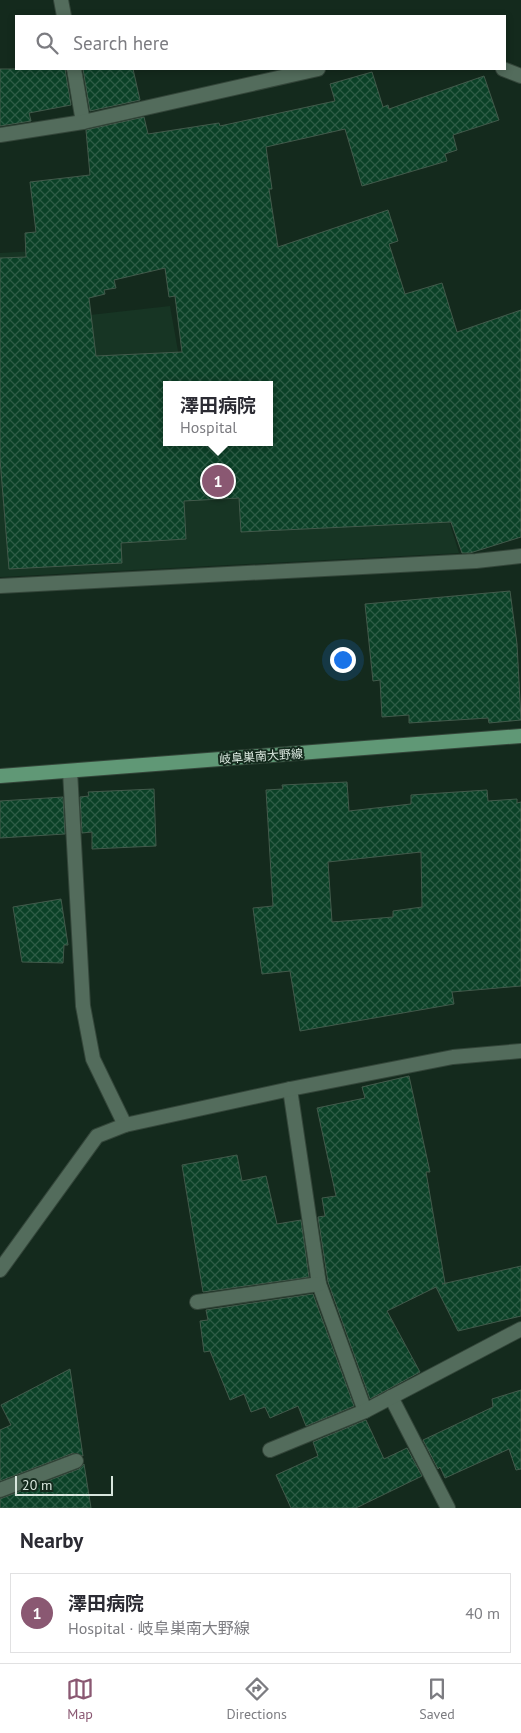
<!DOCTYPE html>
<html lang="en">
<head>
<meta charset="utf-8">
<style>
	:root { --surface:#fff; --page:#f7f7f7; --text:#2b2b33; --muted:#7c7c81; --line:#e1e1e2; --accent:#8a5872 }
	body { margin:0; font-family:"PT Sans","Noto Sans JP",sans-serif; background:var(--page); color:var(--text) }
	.scale { position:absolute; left:15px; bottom:12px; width:98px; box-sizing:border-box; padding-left:5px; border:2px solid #d8e6dd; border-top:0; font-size:14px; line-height:18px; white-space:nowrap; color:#d8e6dd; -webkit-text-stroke:4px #142a1d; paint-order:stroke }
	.you { position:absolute; left:342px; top:659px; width:18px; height:18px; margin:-12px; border:4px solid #fff; border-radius:50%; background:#1a73e8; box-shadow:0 0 0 8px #1a73e833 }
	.badge { display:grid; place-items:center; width:32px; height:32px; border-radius:50%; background:var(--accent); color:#fff; font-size:16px; font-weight:700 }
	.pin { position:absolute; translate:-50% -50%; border:2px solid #fff; box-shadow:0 1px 5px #0006 }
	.popup { position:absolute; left:163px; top:381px; width:110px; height:65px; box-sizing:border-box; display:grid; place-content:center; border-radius:0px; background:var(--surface); filter:drop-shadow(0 1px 4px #0005); font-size:16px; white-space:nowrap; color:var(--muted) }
	.popup b { font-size:19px; color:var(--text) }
	.popup::after { content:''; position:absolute; left:50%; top:100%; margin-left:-10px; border:10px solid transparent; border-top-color:var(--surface) }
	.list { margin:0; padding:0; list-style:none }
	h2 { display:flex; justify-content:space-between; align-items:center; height:65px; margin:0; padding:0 20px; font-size:21px }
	h2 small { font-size:16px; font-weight:400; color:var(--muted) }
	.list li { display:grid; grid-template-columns:32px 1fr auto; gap:15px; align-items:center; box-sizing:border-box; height:80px; margin:0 10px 10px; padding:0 10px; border:1px solid var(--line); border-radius:0px }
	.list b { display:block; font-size:19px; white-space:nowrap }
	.list p { margin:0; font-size:16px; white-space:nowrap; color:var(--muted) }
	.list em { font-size:16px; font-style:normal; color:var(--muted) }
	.icon { flex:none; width:28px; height:28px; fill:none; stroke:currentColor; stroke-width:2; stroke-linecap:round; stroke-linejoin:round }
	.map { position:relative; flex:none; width:521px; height:1508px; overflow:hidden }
	.search { position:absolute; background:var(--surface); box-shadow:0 2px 8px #0003; left:15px; right:15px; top:15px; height:55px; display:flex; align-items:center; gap:12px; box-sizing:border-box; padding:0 18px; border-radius:0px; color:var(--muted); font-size:19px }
	.sheet { height:155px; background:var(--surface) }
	nav { display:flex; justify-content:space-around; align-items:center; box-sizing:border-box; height:70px; border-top:1px solid var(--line); background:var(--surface); font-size:14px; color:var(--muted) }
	nav a { display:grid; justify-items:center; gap:2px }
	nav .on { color:var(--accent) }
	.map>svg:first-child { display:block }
	.built { fill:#173524 }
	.building { fill:url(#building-cross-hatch); stroke:#425a4b; fill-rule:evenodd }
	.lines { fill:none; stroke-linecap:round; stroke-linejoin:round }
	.minor-casing { stroke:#34463a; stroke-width:16 }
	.primary-casing { stroke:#34463a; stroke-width:16 }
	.minor { stroke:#536c5c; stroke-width:14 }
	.primary { stroke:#609876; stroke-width:14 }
	.labels { text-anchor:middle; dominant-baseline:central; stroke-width:4; stroke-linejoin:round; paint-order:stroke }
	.street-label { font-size:12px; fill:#d8e6dd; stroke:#142a1d }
</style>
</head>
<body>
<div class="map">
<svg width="521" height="1508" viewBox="0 0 521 1508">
	<defs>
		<pattern id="building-cross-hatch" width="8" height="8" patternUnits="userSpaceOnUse" patternTransform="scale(1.25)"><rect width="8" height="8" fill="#0b4127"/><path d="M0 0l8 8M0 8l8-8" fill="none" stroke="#2e5c46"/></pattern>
	</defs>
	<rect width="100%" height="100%" fill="#142a1d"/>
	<polygon class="built" points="55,250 63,318 170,306 184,385 167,385 167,442 269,442 269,385 403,373 459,553 0,577 0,253"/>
	<g class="building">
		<polygon points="0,69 65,69 71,105 29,113 31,121 0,126"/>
		<polygon points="83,69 133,69 140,100 90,111"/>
		<path d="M372,72l11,35 5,-2 1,4 95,-33 15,44 -46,15 4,15 -12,4 2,7 -85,25 -17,-57 -79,18 6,42h-3l9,58 110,-37 10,31 -9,3 16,50 37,-11 15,49 64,-22v227l-51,16h-8l-11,-31 -210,10 -2,-34 -55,3 2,38 -65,4 1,20 -113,6 -9,-110v-201l26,-1 -1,-24 11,-1 -6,-50 60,-7 -4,-45 58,-13 4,17 71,-11 1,3 115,-25 -5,-17zM165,268l4,29 6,-1 7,56 -86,4 -7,-58 16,-4 -1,-4 12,-2 -2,-8zM167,385h102l3,50h-3v7h-102z"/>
		<polygon points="510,591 517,644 521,720 489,723 488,718 409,723 409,715 382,717 380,680 373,681 365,604"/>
		<path d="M347,782l2,29 62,-7v-9l76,-5 1,11 29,-2v4l4,-1v184l-69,6 2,12 -154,27 -10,-60 -28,3 -9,-66 20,-2 -7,-116 17,-1 -1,-4zM421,852l1,55 -29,4v6l-61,5 -4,-60z"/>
		<polygon points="154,789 156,846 92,849 92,832 82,833 80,797 89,796 88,792"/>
		<polygon points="63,797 65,834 0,838 0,801"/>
		<polygon points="61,899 68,945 64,945 63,963 22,962 13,907"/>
		<polygon points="409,1076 430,1172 426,1172 445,1283 442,1284 521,1266 521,1316 458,1331 436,1287 387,1311 420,1372 370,1399 328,1282 318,1217 325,1216 322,1198 336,1196 317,1108 365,1098 362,1087"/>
		<polygon points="237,1155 242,1181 266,1176 277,1224 301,1220 309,1277 203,1292 182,1165"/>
		<polygon points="313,1294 354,1406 306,1426 298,1406 270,1418 265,1407 251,1412 244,1394 230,1400 210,1351 204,1352 200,1321 208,1320 206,1310"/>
		<polygon points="70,1369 83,1456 73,1453 0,1481 0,1430 11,1425 1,1405"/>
		<polygon points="521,1390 521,1469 516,1470 509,1449 445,1478 440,1467 438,1469 423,1440 493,1407 492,1399"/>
		<polygon points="366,1420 384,1459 407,1448 422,1476 356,1508 291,1508 276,1475 318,1456 313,1442"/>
		<polygon points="84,1464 91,1508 0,1508 0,1499 79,1469"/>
	</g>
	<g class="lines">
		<defs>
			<g id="minor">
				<polyline points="61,0 64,16"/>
				<polyline points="74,69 83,122"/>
				<polyline points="503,69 521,76"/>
				<polyline points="0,135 83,122 318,69"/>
				<polyline points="0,586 476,561 521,556"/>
				<polyline points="70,771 83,1006 93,1059 125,1125"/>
				<polyline points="290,1089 319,1284 365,1411"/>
				<polyline points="0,1270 97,1136 125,1125 290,1089 453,1057 521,1051"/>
				<polyline points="197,1302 319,1284"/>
				<polyline points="391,1397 448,1508"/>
				<polyline points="270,1450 365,1411 521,1329"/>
				<polyline points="0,1490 76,1461"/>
			</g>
			<polyline id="primary" points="0,776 521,736"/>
		</defs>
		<use href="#minor" class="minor-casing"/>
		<use href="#primary" class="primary-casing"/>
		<use href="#minor" class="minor"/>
		<use href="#primary" class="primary"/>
	</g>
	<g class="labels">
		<g class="street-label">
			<text transform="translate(261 756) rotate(-4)">岐阜巣南大野線</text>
		</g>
	</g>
</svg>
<div class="scale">20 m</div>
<div class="you"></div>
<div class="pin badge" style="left:218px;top:481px">1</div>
<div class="popup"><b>澤田病院</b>Hospital</div>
<div class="search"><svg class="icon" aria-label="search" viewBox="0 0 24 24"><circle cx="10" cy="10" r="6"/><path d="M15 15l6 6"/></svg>Search here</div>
</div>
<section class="sheet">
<h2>Nearby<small></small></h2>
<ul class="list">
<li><span class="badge">1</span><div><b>澤田病院</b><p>Hospital · 岐阜巣南大野線</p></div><em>40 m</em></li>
</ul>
</section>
<nav>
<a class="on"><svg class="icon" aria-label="map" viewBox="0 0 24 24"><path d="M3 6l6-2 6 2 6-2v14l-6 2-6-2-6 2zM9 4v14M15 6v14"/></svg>Map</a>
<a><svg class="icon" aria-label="directions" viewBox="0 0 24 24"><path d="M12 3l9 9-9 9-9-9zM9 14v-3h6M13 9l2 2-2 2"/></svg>Directions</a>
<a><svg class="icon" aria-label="saved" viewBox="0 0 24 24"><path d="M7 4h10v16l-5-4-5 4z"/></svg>Saved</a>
</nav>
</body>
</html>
